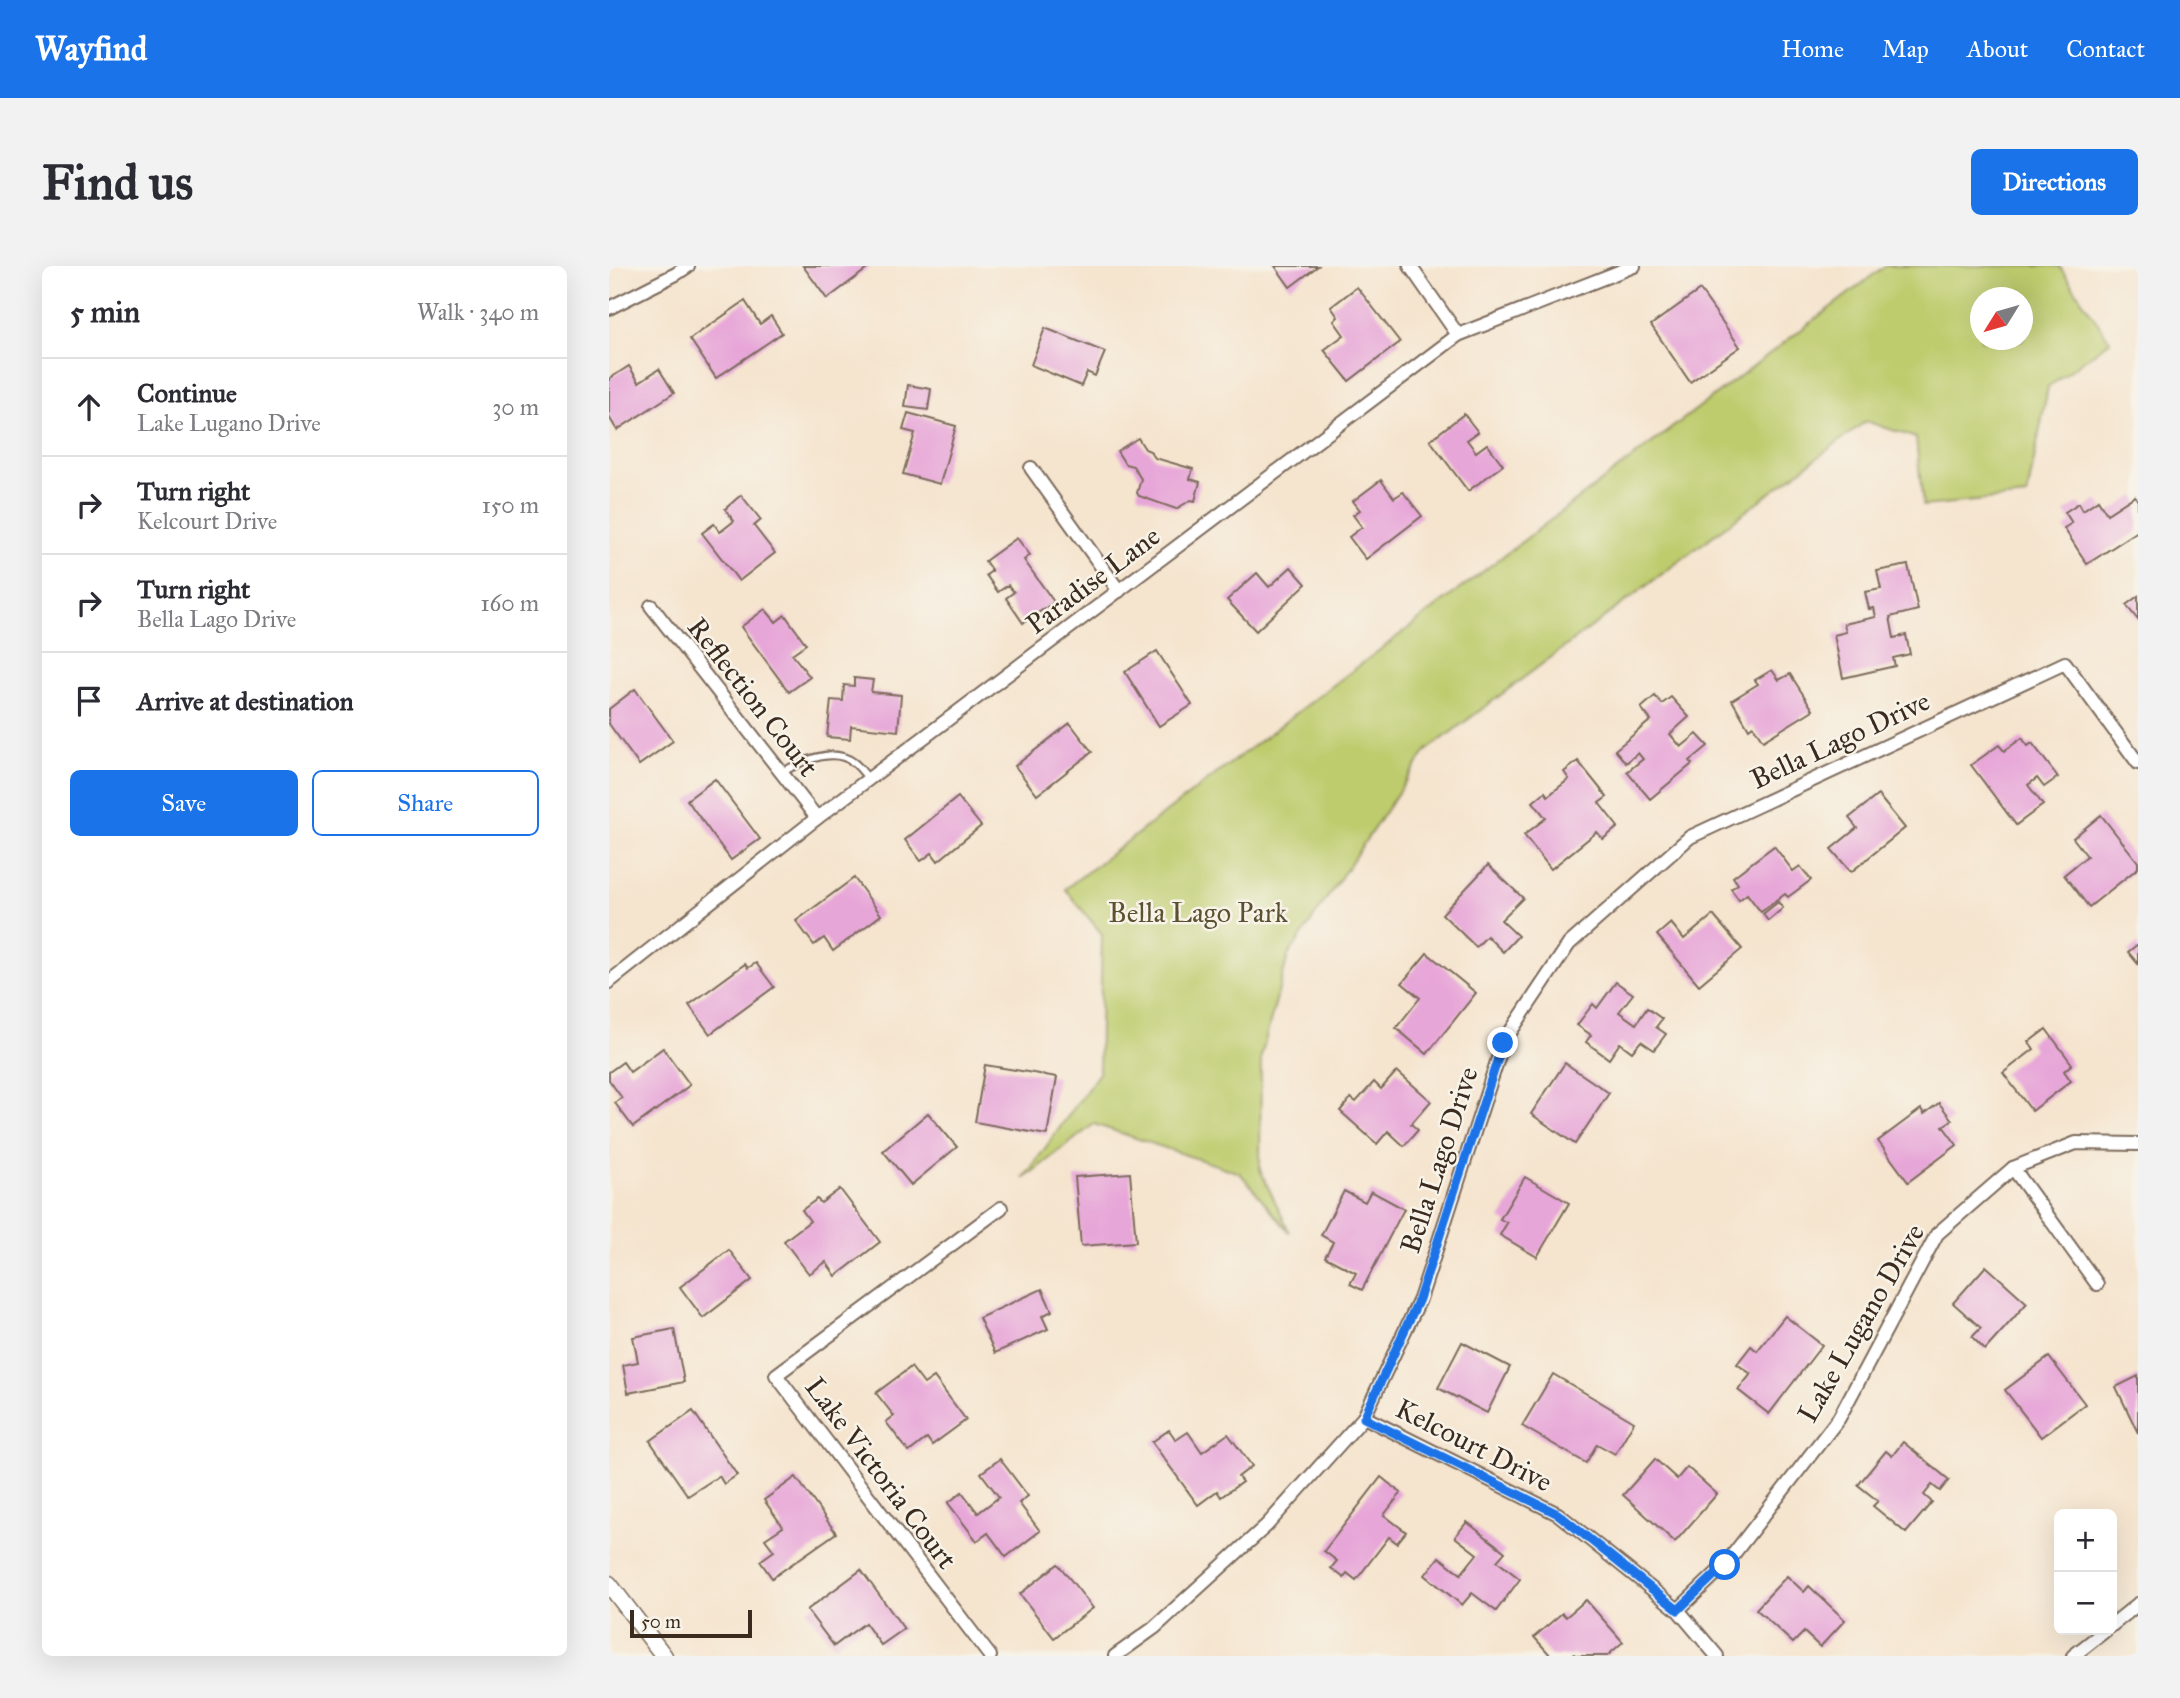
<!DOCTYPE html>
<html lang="en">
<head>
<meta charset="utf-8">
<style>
	:root { --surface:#fff; --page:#f2f2f3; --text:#2b2b33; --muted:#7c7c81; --line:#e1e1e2; --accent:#1a73e8 }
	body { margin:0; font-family:"IM FELL Great Primer",serif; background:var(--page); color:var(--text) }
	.controls { position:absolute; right:21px; bottom:21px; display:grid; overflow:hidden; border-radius:10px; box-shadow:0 7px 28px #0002 }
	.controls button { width:63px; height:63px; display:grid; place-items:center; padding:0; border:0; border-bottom:2px solid var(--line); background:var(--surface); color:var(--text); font:35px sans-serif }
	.compass { position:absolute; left:1361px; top:21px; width:63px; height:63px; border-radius:50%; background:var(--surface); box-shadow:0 7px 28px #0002; rotate:233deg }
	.scale { position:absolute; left:21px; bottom:18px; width:122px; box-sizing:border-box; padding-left:7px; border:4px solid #3b2a1e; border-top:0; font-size:19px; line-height:24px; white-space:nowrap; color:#3b2a1e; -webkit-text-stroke:5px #f7f3e8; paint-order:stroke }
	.stop { position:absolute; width:21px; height:21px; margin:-16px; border:5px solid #1a73e8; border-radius:50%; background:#fff }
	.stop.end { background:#1a73e8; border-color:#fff; box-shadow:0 2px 7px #0008 }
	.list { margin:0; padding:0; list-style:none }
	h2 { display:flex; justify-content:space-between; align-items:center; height:91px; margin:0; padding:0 28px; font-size:30px }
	h2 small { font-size:23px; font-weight:400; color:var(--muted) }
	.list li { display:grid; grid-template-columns:46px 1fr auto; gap:21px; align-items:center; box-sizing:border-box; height:98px; padding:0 28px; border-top:2px solid var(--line) }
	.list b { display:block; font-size:26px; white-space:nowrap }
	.list p { margin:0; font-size:23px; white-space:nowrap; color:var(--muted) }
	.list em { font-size:23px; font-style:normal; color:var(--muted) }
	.actions { display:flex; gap:14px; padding:21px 28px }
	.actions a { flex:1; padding:16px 0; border:2px solid var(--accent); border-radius:10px; text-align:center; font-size:24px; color:var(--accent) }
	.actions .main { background:var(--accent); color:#fff }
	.icon { flex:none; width:38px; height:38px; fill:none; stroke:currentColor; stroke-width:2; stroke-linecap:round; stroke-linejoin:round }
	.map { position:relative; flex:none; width:1529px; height:1390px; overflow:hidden; border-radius:10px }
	header { display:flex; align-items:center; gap:42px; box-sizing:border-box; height:98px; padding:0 35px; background:var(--accent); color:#fff }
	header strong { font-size:33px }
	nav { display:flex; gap:38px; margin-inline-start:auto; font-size:24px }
	.intro { display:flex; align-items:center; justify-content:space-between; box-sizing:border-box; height:168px; padding:0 42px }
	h1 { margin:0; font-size:49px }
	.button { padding:18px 32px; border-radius:10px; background:var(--accent); color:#fff; font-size:24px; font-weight:700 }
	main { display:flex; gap:42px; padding:0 42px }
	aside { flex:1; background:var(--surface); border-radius:10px; box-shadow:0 7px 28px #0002 }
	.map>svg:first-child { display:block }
	.green { fill:#becc6d; stroke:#7c7b46; stroke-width:2; fill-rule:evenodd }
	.building { fill:#e7a6d8 }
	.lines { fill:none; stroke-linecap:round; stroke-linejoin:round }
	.service-casing { stroke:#7c6b5c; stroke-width:10 }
	.minor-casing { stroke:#7c6b5c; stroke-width:16 }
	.tertiary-casing { stroke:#7c6b5c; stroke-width:19 }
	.service { stroke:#fff; stroke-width:6 }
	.minor { stroke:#fff; stroke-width:12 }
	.tertiary { stroke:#fff; stroke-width:16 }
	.route { stroke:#1a73e8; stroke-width:9 }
	.labels { text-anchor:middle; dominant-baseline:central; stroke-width:5; stroke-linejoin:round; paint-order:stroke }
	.street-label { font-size:28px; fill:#3b2a1e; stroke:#f7f3e8 }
	.park-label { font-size:28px; fill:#5c5232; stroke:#f7f3e8 }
</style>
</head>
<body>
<header>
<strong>Wayfind</strong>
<nav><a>Home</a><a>Map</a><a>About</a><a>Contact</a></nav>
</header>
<div class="intro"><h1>Find us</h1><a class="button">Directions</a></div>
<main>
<aside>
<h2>5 min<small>Walk · 340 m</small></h2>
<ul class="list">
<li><svg class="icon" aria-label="ahead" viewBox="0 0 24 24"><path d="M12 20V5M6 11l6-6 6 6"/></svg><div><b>Continue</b><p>Lake Lugano Drive</p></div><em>30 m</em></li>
<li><svg class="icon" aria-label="right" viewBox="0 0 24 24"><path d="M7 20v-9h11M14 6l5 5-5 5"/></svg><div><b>Turn right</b><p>Kelcourt Drive</p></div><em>150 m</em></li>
<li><svg class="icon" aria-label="right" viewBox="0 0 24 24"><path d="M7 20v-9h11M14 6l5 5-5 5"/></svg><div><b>Turn right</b><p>Bella Lago Drive</p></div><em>160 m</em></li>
<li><svg class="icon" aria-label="arrive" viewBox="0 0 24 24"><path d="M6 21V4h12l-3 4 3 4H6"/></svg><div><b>Arrive at destination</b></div></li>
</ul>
<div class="actions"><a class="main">Save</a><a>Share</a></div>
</aside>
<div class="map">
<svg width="1529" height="1390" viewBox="0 0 1529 1390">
	<rect width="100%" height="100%" fill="#f7f3e8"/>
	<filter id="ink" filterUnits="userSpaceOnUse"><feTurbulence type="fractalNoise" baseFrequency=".0143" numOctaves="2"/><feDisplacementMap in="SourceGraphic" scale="14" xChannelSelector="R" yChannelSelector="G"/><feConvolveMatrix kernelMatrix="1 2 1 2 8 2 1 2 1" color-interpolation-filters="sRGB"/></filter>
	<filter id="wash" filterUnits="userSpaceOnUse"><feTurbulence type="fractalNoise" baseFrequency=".00686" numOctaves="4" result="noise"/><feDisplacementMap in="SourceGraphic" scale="28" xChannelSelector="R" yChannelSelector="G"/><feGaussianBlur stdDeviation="1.57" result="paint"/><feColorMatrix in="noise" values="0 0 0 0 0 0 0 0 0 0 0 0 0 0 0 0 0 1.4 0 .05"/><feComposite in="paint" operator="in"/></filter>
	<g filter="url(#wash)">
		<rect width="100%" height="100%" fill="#f5e4ce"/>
		<path class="green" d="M1276,0h174l51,75 -62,46 -21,109 -104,10 -7,-68 -50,-17 -440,330 -138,205 -27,100 -1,114 30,63 -50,-60 -146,-49 -71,55 76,-106 3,-139 -37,-45zM1372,32h42v42h-42z"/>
		<g id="blocks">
			<g class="building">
				<polygon points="194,0 262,0 218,33"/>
				<polygon points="666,0 709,0 681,21"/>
				<polygon points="748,21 791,76 740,115 715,84 735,69 725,55 729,51 722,41"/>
				<polygon points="1091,24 1131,81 1081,116 1042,59"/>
				<polygon points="136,35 151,58 162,50 173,67 107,112 81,73"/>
				<polygon points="436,62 496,86 486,110 478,106 472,120 422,99"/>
				<polygon points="20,100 30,116 50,103 65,127 8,164 0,151 0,113"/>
				<polygon points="299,119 322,123 319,144 296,141"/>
				<polygon points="299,147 347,160 331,218 294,208 306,167 294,164"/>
				<polygon points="855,148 869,166 858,174 867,186 878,178 894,199 859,225 821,174"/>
				<polygon points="529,172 536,183 541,185 546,192 584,203 581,213 591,216 586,235 582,234 567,243 530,230 528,227 532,213 524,200 516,198 508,185"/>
				<polygon points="772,214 785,232 794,226 813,250 757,293 740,271 753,261 744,249 751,244 744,235"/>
				<polygon points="132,229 152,254 145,260 166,287 130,315 93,267 105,258 111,266 125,255 116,243"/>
				<polygon points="1526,230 1529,235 1529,265 1478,298 1455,262 1463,257 1456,246 1470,237 1474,244 1489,234 1498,248"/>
				<polygon points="408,272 421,289 415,294 445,336 414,357 397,332 405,326 399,319 389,326 377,309 383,305 376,295"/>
				<polygon points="1299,299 1309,344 1281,351 1285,372 1297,369 1301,388 1284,392 1286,400 1234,412 1225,369 1237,366 1235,358 1267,351 1265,342 1260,343 1256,326 1272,323 1268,305"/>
				<polygon points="682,301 697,318 647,365 618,334 648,307 660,321"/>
				<polygon points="1529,330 1529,354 1517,339"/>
				<polygon points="156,343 167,356 176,349 197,378 183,388 201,411 180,426 132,361"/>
				<polygon points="548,385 583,439 550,460 516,406"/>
				<polygon points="1163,404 1170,414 1181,408 1204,444 1154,475 1144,460 1140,463 1123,434 1149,418 1146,414"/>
				<polygon points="245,412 264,414 262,426 292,429 289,465 242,460 241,473 218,471 222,434 234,435 235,419 245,420"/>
				<polygon points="26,423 64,475 30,499 0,458 0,443"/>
				<polygon points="1046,430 1053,438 1062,431 1080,451 1061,468 1072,481 1088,468 1099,480 1081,495 1083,498 1041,533 1018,506 1034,493 1029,487 1017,497 1006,484 1042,454 1032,442"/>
				<polygon points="461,457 483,486 428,529 406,500"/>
				<polygon points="1413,472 1419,480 1423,477 1449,511 1435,521 1428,512 1419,519 1434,539 1407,559 1362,499 1390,479 1395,485"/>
				<polygon points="969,495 998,531 990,537 1009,561 994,573 988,566 942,603 915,569 937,552 924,536 936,526 939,530 960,513 955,506"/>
				<polygon points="106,513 151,573 122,594 78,534"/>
				<polygon points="1269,529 1296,562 1242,606 1222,583 1248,562 1240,552"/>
				<polygon points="349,531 372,560 329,595 323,587 312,595 296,574"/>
				<polygon points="1492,549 1529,596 1529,602 1480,641 1455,609 1478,590 1464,572"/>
				<polygon points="1165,580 1184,605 1191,600 1202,614 1179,631 1176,628 1152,646 1138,628 1130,634 1122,623 1129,618 1124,611"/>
				<polygon points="879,599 914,632 892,654 909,670 894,686 878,670 867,681 833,648"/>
				<polygon points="245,612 272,649 224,685 215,672 205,679 187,655"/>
				<polygon points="1169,636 1174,642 1159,655 1154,648"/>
				<polygon points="1104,649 1133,683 1090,719 1048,669 1062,657 1075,673"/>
				<polygon points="1529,678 1529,698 1519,686"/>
				<polygon points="818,687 867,727 818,788 787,762 811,732 793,717"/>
				<polygon points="147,697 165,721 101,768 80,739 136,698 139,702"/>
				<polygon points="1007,716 1024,728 1010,746 1027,758 1038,742 1053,753 1047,761 1057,768 1045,784 1032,775 1023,786 1011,777 1000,793 977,776 982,769 968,759 984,738 988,742"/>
				<polygon points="1437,763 1463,798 1455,805 1462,815 1423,845 1394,807 1425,783 1420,776"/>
				<polygon points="54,782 81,819 24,861 6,837 13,832 0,814 0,806 14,796 21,806"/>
				<polygon points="956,797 1000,827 966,878 922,848"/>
				<polygon points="376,799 448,811 438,869 366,856"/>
				<polygon points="788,805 822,835 802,858 809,864 795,880 779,865 768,878 731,845 742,832 747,836 765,816 772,823"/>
				<polygon points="1330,837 1343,854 1334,860 1348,879 1299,916 1269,875 1312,843 1315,848"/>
				<polygon points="319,847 348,881 302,919 274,885"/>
				<polygon points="521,907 527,976 472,980 466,911"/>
				<polygon points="916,911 960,937 928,991 891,969 898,957 891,953"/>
				<polygon points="231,923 271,976 227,1010 217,996 200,1008 175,975 201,955 193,944 208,933 212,937"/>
				<polygon points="735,925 756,936 762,925 795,943 753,1024 741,1018 747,1007 716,991 724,976 712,969"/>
				<polygon points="120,984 143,1014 94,1052 71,1021"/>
				<polygon points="1377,1000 1418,1037 1376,1084 1363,1071 1372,1062 1344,1037"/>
				<polygon points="433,1023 443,1045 433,1050 439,1063 386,1087 370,1052"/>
				<polygon points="1176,1050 1213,1079 1160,1148 1129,1124 1142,1108 1128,1098 1142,1080 1148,1085"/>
				<polygon points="65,1063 75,1116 19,1127 14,1099 29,1096 24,1071"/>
				<polygon points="853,1076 901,1101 878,1147 829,1122"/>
				<polygon points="1440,1091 1476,1138 1432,1171 1396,1124"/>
				<polygon points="302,1101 315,1118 325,1111 357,1154 323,1179 318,1172 300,1186 277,1156 285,1150 267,1127"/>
				<polygon points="944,1108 1025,1156 1006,1188 988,1178 977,1197 913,1160"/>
				<polygon points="1529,1110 1529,1167 1507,1121"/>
				<polygon points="84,1145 128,1209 115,1218 110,1210 79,1230 41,1175"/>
				<polygon points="560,1164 567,1174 579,1166 593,1186 619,1168 643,1200 629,1211 633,1216 612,1231 608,1225 589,1239 543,1176"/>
				<polygon points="1294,1176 1340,1214 1331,1225 1323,1219 1315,1229 1323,1236 1297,1267 1264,1240 1269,1235 1249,1219 1277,1185 1283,1190"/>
				<polygon points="391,1193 419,1230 410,1237 431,1265 397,1291 379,1267 368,1275 339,1237 353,1226 369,1247 390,1231 372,1207"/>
				<polygon points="1046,1193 1068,1213 1078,1201 1108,1228 1066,1276 1014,1229"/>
				<polygon points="187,1211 227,1267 163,1312 151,1295 165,1285 156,1273 174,1261 155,1234"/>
				<polygon points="772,1211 792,1227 775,1249 797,1266 788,1277 780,1271 747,1314 738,1307 735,1312 722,1302 728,1295 715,1285"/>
				<polygon points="858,1256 896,1286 888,1295 911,1313 887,1345 863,1327 853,1339 816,1309 830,1291 852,1308 868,1288 846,1271"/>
				<polygon points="449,1298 484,1342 445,1372 411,1328"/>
				<polygon points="252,1304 295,1363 272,1379 256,1357 225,1380 198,1344"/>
				<polygon points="1178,1310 1195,1326 1200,1320 1236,1354 1211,1381 1195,1366 1184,1377 1147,1343"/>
				<polygon points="977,1334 1014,1376 998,1390 967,1390 965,1388 962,1390 942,1390 925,1371 953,1347 957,1351"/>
			</g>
		</g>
	</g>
	<g filter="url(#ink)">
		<use href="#blocks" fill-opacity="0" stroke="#7c6b5c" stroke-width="2"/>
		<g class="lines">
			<defs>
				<path id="service" d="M172,507c19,-11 51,-27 72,-11 6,4 11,12 16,17"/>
				<g id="minor">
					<polyline points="801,0 849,69"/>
					<polyline points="0,42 67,8 79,0"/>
					<polyline points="422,202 510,325"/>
					<polyline points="42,340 208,552"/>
					<polyline points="0,716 208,552 849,69 1025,0"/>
					<polyline points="1404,902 1488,1018"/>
					<polyline points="755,1151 949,1248 1069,1344 1108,1390"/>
					<polyline points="1069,1344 1116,1299 1230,1152 1328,968 1404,902 1467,877 1529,878"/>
					<polyline points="1503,1359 1529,1338"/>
					<polyline points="381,1390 167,1109 392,942"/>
					<polyline points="506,1390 545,1362 658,1259 755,1151 811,1033 894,777 960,678 1081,571 1456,397 1529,497"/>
					<polyline points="1464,1390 1497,1364"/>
				</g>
				<polyline id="tertiary" points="0,1318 55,1390"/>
			</defs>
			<use href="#service" class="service-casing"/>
			<use href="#minor" class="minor-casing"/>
			<use href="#tertiary" class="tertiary-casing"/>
			<use href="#service" class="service"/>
			<use href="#minor" class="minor"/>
			<use href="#tertiary" class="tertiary"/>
		</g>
	</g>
	<g class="lines" filter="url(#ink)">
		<polyline class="route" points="894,777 810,1033 755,1152 949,1248 1069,1344 1116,1299"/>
	</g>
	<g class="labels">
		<g class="street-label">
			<text transform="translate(484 314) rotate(-37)">Paradise Lane</text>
			<text transform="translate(144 431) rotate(52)">Reflection Court</text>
			<text transform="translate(1231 474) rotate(-25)">Bella Lago Drive</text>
			<text transform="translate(830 894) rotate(-72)">Bella Lago Drive</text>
			<text transform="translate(1252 1057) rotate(-60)">Lake Lugano Drive</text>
			<text transform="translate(865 1179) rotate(27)">Kelcourt Drive</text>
			<text transform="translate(272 1207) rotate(53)">Lake Victoria Court</text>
		</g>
		<g class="park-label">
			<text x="589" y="646">Bella Lago Park</text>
		</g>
	</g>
</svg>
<div class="controls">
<button>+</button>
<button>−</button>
</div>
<svg class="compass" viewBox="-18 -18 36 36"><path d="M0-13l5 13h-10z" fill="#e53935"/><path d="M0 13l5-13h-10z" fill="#7c7c81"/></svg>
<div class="scale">50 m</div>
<div class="stop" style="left:1116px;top:1299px"></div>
<div class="stop end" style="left:894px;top:777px"></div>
</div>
</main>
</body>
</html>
